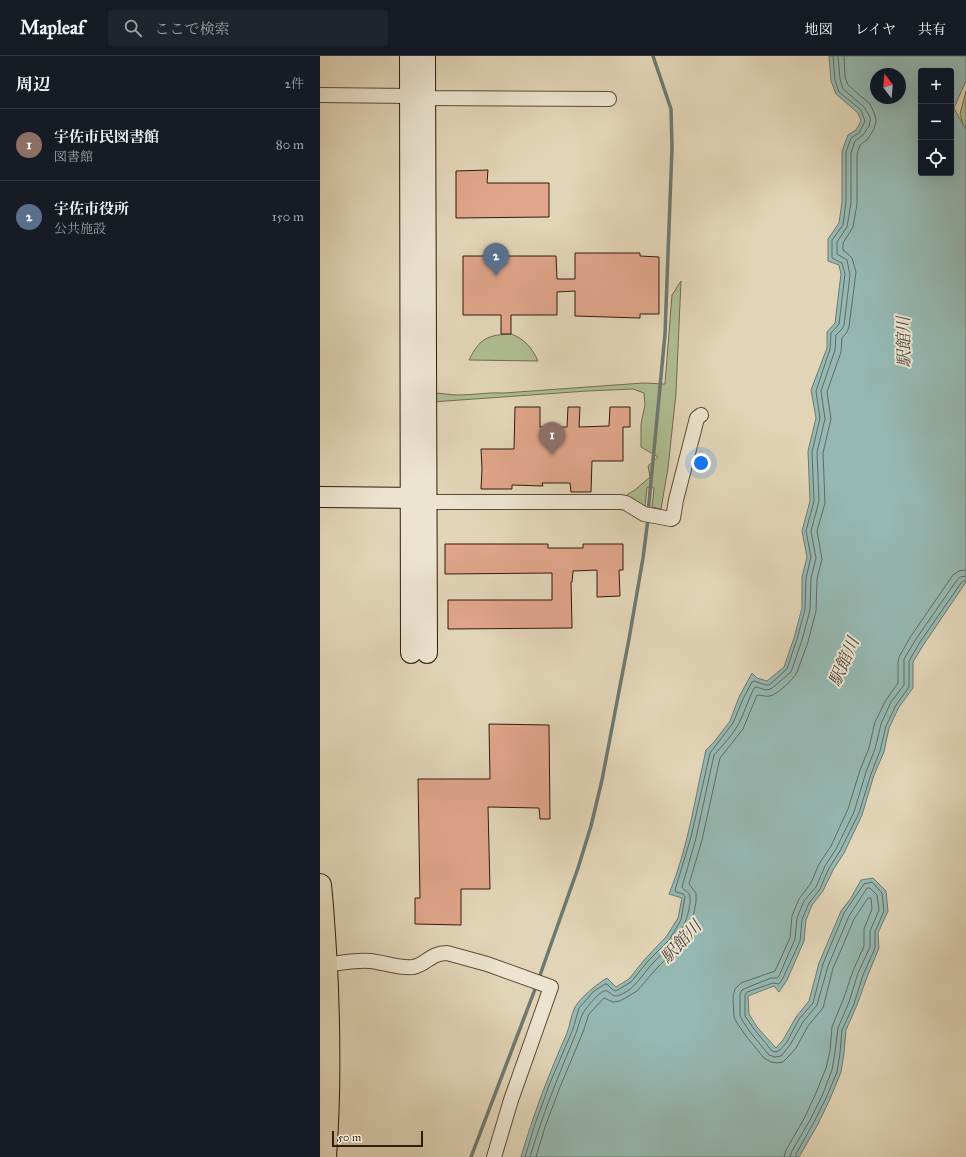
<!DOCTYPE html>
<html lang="ja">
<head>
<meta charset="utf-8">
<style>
	:root { --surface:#171b24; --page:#20242c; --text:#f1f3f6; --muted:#9ea1a6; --line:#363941; --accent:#d93025 }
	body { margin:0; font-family:"IM FELL Great Primer","Noto Serif JP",serif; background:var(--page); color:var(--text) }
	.controls { position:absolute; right:12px; top:12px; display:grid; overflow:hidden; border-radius:4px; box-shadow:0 4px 16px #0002 }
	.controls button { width:36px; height:36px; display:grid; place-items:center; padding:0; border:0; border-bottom:1px solid var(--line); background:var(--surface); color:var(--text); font:20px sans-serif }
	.compass { position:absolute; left:550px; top:12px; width:36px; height:36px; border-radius:50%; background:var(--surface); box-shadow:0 4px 16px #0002; rotate:344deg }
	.scale { position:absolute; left:12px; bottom:10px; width:91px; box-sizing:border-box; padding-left:4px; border:2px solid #311b0d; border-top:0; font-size:11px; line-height:14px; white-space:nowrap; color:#311b0d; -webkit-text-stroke:3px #ece4d0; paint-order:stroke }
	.you { position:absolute; left:381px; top:407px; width:14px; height:14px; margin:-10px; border:3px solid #fff; border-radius:50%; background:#1a73e8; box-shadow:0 0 0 6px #1a73e833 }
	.badge { display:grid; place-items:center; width:26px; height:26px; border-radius:50%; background:var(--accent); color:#fff; font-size:13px; font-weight:700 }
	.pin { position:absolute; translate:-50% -33px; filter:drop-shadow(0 1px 2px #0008) }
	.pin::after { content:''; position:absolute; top:21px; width:14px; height:12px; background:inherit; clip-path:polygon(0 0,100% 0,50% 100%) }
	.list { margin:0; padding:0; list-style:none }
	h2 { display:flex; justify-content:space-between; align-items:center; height:52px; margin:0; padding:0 16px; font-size:17px }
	h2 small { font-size:13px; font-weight:400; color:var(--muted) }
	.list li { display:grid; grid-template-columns:26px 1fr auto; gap:12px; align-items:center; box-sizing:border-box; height:72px; padding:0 16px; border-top:1px solid var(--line) }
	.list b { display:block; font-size:15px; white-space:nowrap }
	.list p { margin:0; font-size:13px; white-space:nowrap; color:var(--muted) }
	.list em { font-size:13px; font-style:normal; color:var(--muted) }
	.icon { flex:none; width:22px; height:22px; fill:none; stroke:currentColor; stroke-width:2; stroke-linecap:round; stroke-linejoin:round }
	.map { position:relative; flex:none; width:646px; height:1101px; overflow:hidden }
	header { display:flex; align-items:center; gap:24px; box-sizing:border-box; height:56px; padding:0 20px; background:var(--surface); border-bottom:1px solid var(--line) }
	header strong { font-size:19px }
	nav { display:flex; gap:22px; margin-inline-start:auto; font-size:14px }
	.search { width:280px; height:36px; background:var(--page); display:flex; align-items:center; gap:10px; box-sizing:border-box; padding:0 14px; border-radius:4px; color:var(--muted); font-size:15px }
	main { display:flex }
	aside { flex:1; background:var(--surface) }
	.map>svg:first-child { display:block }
	.green { fill:#aebe92; stroke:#706c50 }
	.water { fill:#95b8b2; stroke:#6d7970; fill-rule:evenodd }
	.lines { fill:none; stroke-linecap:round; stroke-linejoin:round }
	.shore { stroke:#636a60; stroke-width:1 }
	.stream { stroke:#6d7970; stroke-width:3.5 }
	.building { fill:#e0a58a; stroke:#311b0d }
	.street-casing { stroke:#5d4a38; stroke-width:16 }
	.secondary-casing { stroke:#311b0d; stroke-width:22 }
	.primary-casing { stroke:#311b0d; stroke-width:24 }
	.street { stroke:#ece4d0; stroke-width:14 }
	.secondary { stroke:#ece4d0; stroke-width:20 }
	.primary { stroke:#e2d5b7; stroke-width:22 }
	.labels { text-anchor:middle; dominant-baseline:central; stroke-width:4; stroke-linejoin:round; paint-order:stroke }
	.water-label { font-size:17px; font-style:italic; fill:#4f4a3f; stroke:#ece4d0 }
</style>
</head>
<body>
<header>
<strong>Mapleaf</strong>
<div class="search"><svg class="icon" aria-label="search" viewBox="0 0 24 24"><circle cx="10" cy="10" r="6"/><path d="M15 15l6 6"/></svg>ここで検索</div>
<nav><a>地図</a><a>レイヤ</a><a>共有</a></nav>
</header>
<main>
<aside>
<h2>周辺<small>2件</small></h2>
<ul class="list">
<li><span class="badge" style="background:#8d6e63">1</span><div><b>宇佐市民図書館</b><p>図書館</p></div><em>80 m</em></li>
<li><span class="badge" style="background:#5c6f8a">2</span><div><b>宇佐市役所</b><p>公共施設</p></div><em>150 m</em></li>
</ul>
</aside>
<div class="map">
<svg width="646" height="1101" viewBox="0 0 646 1101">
	<rect width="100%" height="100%" fill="#e2d5b7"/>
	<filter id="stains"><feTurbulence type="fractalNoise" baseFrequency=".005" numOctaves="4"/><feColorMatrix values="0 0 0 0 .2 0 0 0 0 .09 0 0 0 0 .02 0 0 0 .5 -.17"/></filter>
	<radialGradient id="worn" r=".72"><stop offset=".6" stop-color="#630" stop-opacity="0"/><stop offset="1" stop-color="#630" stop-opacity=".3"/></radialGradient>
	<g class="green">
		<polygon points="646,35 646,78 640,58"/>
		<path d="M361,225l-5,112 -8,75 -7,41 -9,-2 2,-19 -7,-1 -2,19 -18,-7 1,-5 7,-4 15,-13 -2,-11 10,-9 -17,-10v-23l4,-19 -1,-12 -11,-4 -46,2 -155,11 1,-9c8,0 17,2 25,2 16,0 31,-3 46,-2l139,-10 22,1 7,-89z"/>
		<path d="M191,278c14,5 21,14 27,27l-69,-1c11,-22 19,-25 42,-26z"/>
	</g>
	<path class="water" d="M509,0h137v25l-12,27 12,22v452l-42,62 -11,18v26l-14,19 -10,21 -5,24 -10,23 -12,40 -18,38 -11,17 -10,21 -11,14 -6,15 -2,21 -17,39 -8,12 -5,-6 -26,10 1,18 8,13 19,21 7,-8 13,-23 13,-16 10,-38 22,-52 10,-13 10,-18 12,-2 13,13 2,20 -10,22 1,15 -12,29 -10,28 -11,25 -2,23 -3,19 -11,27 -12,25 -19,33h-278c12,-42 28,-83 46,-124 3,-8 4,-18 8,-26 6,-10 22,-23 32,-29l9,9 13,-8 16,-20 21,-22 12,-19 4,-20 -13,-4c19,-46 26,-96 37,-144l8,-8 16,-21 9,-24 13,-24 5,5 10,3 17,-14 10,-29 8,-30v-31l5,-20 -5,-26 8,-30 -2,-50 8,-33 -5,-28 16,-42v-16l8,-9 6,-49 -2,-9 -11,-4v-22l11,-16 3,-21v-51l6,-16 8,-5 5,-9 -3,-8 -22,-19 -5,-13zM601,15h30v102h-30zM556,18h24v24h-24z"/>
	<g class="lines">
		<g class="shore">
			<polyline points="205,1101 215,1068 230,1027 253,973 259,952 274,935 285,928 287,928 293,934 296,935 311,926 328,905 349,884 361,864 365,841 363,838 356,836 355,834 371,781 390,697 397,688 413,667 423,643 432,626 434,625 446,629 449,629 467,613 477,583 485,553 486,522 491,501 486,475 494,445 492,396 500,362 496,335 510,293 511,277 519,268 525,218 522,207 512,202 512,184 523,169 526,146 526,96 531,82 539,77 545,65 541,54 519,36 515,24 513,0"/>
			<path d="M210,1101c12,-41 28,-80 44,-119 4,-8 6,-22 11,-28 3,-4 17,-22 22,-19 5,2 6,7 13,4 15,-6 22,-20 32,-31 17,-18 31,-29 37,-54 0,-4 2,-9 1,-12 0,-7 -6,-7 -8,-11l14,-49 18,-83c8,-9 18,-19 24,-30 6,-11 10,-25 16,-37l2,-1 10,3 5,-1 20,-17 11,-32 8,-30 1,-32 5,-20 -5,-27 8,-30 -2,-49 8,-33 -4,-28 14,-41 1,-15 6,-6 2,-4 6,-50 -3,-15 -10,-6v-12l10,-15 4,-24v-50l4,-12 8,-6 6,-9 1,-5v-4l-6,-10 -21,-18 -3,-10 -2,-23"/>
			<path d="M216,1101l9,-30 15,-40 23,-55 6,-18 15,-16 9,4 7,-1 17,-10 19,-22 22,-22 14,-24 4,-21v-9l-7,-9 13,-44 18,-82 23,-29 14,-34c4,0 9,2 13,1 8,-2 24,-17 27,-24l11,-30 8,-31 1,-32 5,-20 -5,-28 8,-28 -2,-50 8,-34 -4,-27 14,-40 1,-14 5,-6 2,-5 7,-55 -4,-14 -4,-4 -5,-4v-7l10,-16 4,-23v-50l3,-9 7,-5 7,-11 2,-8 -1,-6 -5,-11 -22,-19 -3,-8 -1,-21"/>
			<polyline points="464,1101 466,1094 485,1061 496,1037 506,1012 510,995 512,971 523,944 533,915 544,890 544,873 552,853 551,842 548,842 534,863 521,894 513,912 503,952 488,970 476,992 468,1001 463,1006 457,1007 451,1006 444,1002 426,980 417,967 414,961 413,941 415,933 421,927 455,915 470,882 472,860 479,843 491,827 499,808 511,790 528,753 540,714 549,692 555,666 566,644 578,627 578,606 579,601 591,580 633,519 639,515 646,514"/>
			<polyline points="470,1101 472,1095 490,1064 502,1040 512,1014 515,996 518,972 529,946 538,917 550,891 550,875 559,854 557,839 550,832 547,832 529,860 508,910 497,949 483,966 470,989 461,1000 455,1001 449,999 430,976 422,964 420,959 420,938 422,934 426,932 451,922 457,922 459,920 475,883 477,862 484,845 496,831 505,810 516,793 534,756 546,716 555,693 561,668 571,646 584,629 584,603 596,583 637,524 640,521 646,520"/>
			<polyline points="476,1101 476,1098 494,1066 506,1042 517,1016 520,997 522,974 534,948 543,919 555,892 555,876 564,855 562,837 552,826 544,828 524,857 503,908 493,947 479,963 467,986 460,994 456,996 452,995 434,973 425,960 425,939 427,936 453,927 459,928 463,922 480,885 482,863 489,847 500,833 509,812 520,795 539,757 551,718 560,695 566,670 576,649 589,631 589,605 600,586 641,527 643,525 646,525"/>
		</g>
		<g class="stream">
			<polyline points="328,457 345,278 352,92 351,53 333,0"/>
			<polyline points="219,922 258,812 271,770 282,724 309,583 323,502 328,463"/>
			<polyline points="151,1101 217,928"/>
		</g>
	</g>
	<g class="building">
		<polygon points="168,114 167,127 229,127 229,161 136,162 136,115"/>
		<polygon points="255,197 320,197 320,200 339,201 339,258 320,258 320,262 255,260 255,235 237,236 237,259 191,259 191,278 181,278 181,259 143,259 143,200 236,200 237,223 255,223"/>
		<polygon points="195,351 220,351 220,371 247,371 248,351 260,351 259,371 289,370 290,351 310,351 310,371 303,371 303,405 272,405 271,436 251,436 250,427 222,427 223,430 192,429 192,433 161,433 162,413 161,393 194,393"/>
		<polygon points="125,488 228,488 228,492 263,492 263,488 303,488 303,514 299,514 300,540 277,541 277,514 253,515 252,526 251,526 252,572 128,573 128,544 232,544 232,517 125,518"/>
		<polygon points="169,668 229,669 230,763 220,763 219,752 168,751 170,833 141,833 141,869 95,868 95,842 100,842 98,723 170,723"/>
	</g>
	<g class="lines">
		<defs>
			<g id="street">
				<polyline points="0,39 90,40 105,42 289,43"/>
				<polyline points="106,446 301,446 306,447 324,458 351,463 353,462 356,444 377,362 381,359"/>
				<path d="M6,909c14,-2 29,-5 44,-4 12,1 32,8 43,6 13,-2 17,-14 34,-14l40,11 64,23 -40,113 -17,57"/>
			</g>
			<g id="secondary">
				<polyline points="90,0 91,597"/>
				<polyline points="105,0 107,597"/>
				<polyline points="0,441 104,442"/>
			</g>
			<path id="primary" d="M0,829c3,27 4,53 6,80 3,64 4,128 -1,192"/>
		</defs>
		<use href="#street" class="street-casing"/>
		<use href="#secondary" class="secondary-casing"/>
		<use href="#primary" class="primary-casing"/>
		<use href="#street" class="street"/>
		<use href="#secondary" class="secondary"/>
		<use href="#primary" class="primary"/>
	</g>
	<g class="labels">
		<g class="water-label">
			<text transform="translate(584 286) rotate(-91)">駅館川</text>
			<text transform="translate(524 606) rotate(-67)">駅館川</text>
			<text transform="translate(361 886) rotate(-47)">駅館川</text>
		</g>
	</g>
	<rect width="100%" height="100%" filter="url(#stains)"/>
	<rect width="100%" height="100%" fill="url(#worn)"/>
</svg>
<div class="controls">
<button>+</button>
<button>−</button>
<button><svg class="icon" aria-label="locate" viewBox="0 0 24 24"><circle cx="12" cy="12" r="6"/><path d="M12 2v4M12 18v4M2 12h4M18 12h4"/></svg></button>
</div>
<svg class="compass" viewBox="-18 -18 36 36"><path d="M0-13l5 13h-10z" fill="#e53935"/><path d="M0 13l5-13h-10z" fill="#9ea1a6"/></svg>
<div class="scale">50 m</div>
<div class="you"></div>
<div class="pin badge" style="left:232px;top:399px;background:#8d6e63">1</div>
<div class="pin badge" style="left:176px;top:220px;background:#5c6f8a">2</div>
</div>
</main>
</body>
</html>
